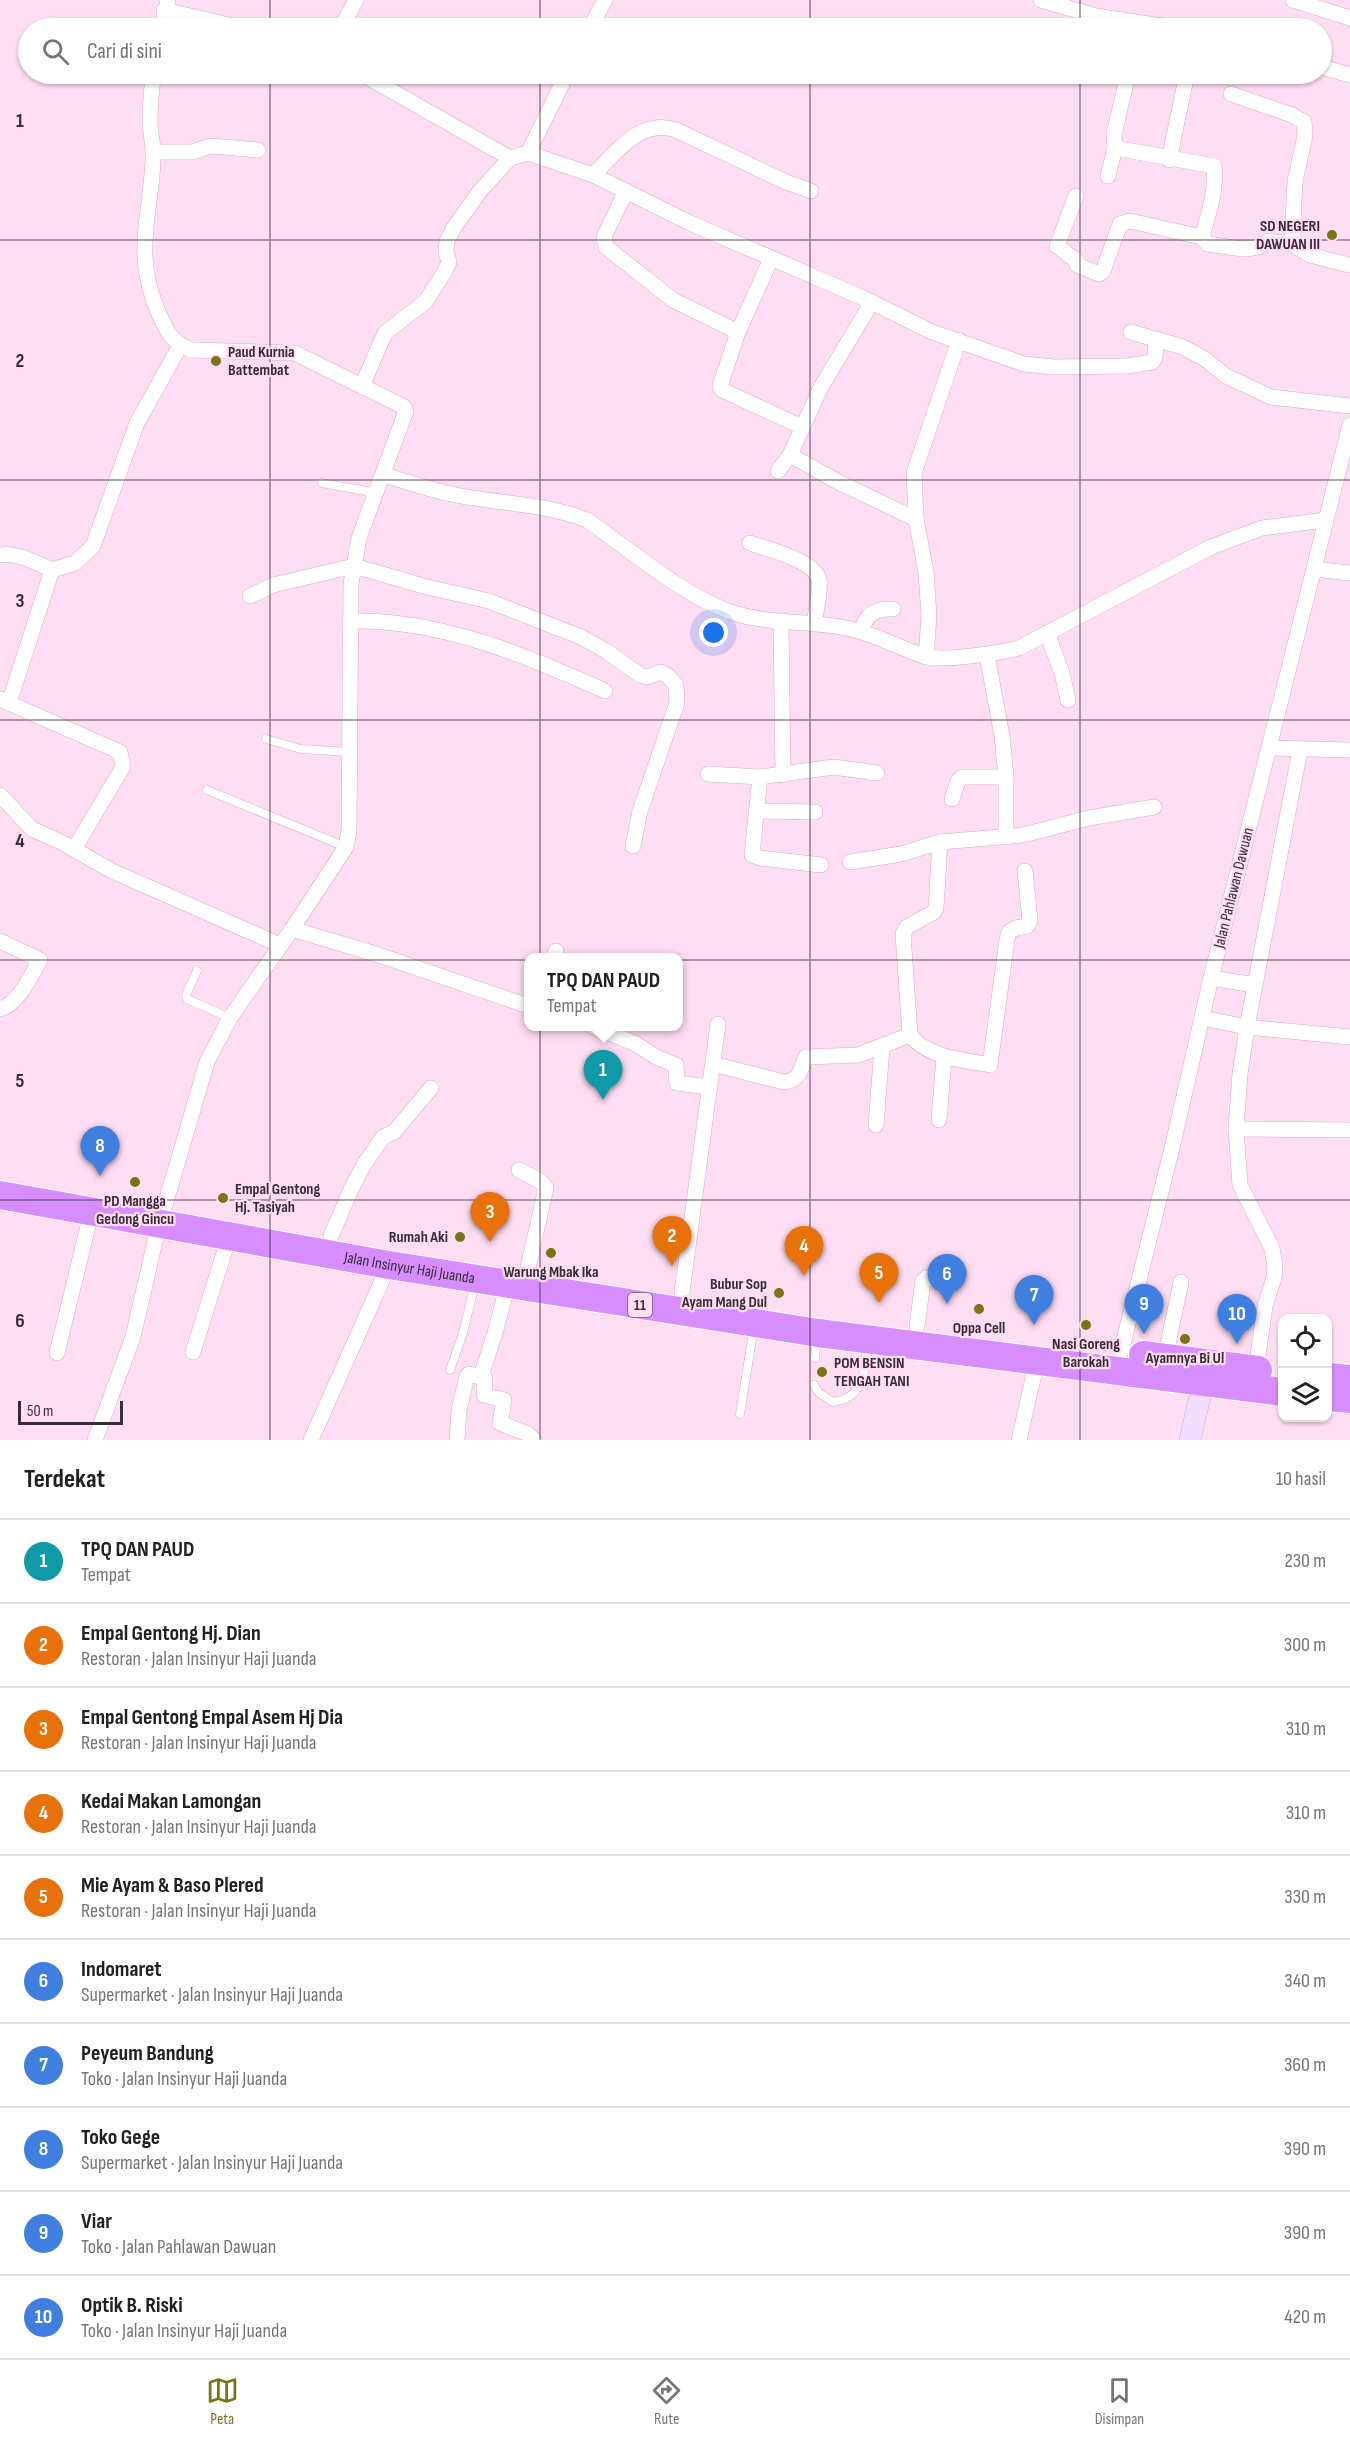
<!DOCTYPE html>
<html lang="id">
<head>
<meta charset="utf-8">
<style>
	:root { --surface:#fff; --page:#f6f6f6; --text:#202124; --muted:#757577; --line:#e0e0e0; --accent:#7b7416 }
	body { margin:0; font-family:"Sofia Sans Condensed",sans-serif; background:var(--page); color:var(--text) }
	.controls { position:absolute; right:18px; bottom:18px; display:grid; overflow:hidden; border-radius:12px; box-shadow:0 2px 4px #0004 }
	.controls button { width:54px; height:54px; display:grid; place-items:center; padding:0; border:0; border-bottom:2px solid var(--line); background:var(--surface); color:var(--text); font:30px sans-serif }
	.scale { position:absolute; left:18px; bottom:15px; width:105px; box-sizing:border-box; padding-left:6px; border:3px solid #392d35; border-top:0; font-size:16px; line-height:21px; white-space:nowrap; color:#392d35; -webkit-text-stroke:4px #ffddf3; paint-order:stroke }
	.you { position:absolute; left:714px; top:633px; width:21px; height:21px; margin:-15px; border:4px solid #fff; border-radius:50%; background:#1a73e8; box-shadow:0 0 0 9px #1a73e833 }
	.badge { display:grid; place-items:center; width:39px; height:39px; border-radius:50%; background:var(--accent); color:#fff; font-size:20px; font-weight:700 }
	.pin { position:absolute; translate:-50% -50px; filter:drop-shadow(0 2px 3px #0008) }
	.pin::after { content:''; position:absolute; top:32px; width:21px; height:18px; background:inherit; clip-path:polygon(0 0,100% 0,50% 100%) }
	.popup { position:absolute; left:524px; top:953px; width:159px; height:78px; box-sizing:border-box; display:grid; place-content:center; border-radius:12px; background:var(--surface); filter:drop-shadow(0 2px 4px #0005); font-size:20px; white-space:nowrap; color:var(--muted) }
	.popup b { font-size:22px; color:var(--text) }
	.popup::after { content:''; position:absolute; left:50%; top:100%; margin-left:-12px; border:12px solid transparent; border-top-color:var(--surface) }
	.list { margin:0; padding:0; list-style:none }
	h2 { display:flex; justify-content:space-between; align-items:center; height:78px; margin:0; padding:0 24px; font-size:26px }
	h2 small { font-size:20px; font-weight:400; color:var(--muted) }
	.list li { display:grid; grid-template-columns:39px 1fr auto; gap:18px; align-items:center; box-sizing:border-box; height:84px; padding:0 24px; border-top:2px solid var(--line) }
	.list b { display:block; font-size:22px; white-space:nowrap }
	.list p { margin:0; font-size:20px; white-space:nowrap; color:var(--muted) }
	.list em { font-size:20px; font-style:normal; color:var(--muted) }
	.icon { flex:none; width:33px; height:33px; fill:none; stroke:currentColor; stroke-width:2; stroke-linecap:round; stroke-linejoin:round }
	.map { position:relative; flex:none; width:1350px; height:1440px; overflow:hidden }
	.search { position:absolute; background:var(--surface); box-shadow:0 2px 4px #0004; left:18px; right:18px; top:18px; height:66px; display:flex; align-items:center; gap:15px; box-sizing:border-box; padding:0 21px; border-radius:33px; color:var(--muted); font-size:22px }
	.sheet { height:918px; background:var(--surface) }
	nav { display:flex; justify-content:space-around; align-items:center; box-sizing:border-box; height:84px; border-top:2px solid var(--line); background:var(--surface); font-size:16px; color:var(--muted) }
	nav a { display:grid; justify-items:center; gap:3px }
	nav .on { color:var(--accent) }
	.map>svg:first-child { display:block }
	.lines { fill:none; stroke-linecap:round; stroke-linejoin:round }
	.lane-casing { stroke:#ceaec3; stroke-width:9 }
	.street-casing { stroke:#ceaec3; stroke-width:16 }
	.secondary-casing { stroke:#ceaec3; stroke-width:22 }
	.highway-casing { stroke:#fff; stroke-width:30 }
	.lane { stroke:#fff; stroke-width:8 }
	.street { stroke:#fff; stroke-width:15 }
	.secondary { stroke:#f3ddff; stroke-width:21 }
	.highway { stroke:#d88dff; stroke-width:28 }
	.grid { fill:none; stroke:#392d35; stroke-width:1.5; stroke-opacity:0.55 }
	.poi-dot { fill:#7b7416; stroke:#ffddf3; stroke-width:2 }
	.labels { text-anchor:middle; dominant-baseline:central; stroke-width:4.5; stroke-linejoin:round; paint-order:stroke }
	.shield { fill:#ffddf3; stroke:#74626e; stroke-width:1.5 }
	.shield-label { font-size:15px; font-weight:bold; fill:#392d35 }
	.poi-label { font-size:16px; font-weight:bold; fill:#392d35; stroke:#ffddf3 }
	.street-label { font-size:16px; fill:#392d35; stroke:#ffddf3 }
	.grid-label { font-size:20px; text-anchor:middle; font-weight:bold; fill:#392d35; stroke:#ffddf3; stroke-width:4.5; stroke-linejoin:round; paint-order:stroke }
</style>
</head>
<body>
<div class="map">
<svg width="1350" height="1440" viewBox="0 0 1350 1440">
	<rect width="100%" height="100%" fill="#ffddf3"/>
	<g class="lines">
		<defs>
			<g id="lane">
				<polyline points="322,483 377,493"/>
				<polyline points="266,739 301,749 349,752"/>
				<polyline points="207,790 346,847"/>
				<polyline points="197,971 186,995 187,999 230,1018"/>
				<polyline points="815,1358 817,1339"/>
				<polyline points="450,1370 463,1333 475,1284"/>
				<path d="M814,1385l5,8 14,9c33,-5 31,-30 34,-58"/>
				<polyline points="740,1414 754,1327"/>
			</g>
			<g id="street">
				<polyline points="1041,0 1096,16 1175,28"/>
				<polyline points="1293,0 1350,18"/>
				<polyline points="164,10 242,28"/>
				<polyline points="162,28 168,0"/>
				<polyline points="341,28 356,0"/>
				<polyline points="590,28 605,0"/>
				<polyline points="1322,67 1350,75"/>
				<path d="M154,74c-3,16 -4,33 -4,50 1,12 4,24 3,37 -3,59 -20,93 6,153 8,18 13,28 32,36l104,3 109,54 2,4 -47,127 -8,46 -2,246 -3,17 -54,82 -62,89 -23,44 -42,143"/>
				<polyline points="362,74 510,158"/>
				<polyline points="1231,94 1292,115 1304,122 1305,136 1295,181 1292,244 1310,255 1349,265"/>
				<path d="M1115,148l99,18c3,24 -6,49 -12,71"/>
				<polyline points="153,152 192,152 211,146 258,150"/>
				<polyline points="528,153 567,74"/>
				<polyline points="1169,160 1187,74"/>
				<path d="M593,175c24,-23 47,-57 83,-45l110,52 25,9"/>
				<polyline points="1108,176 1115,148 1114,134 1128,74"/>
				<polyline points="626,191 604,237 606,247 673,300 738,332 720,386 722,390 802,427"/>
				<path d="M1076,196l-19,50c8,5 11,10 19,14l1,5 22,9 4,-3 17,-47 10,-3 72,16 6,7c19,2 45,11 60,-3l24,3"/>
				<polyline points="738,332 771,259"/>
				<polyline points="1131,332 1183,347 1205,359 1226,376 1271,397 1350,406"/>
				<polyline points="362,386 385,333 426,301 445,271 449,262 446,252 447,241 453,229 480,191 510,158 528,153 593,175 688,222 861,297 932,332 1024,364 1054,367 1127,366 1152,362 1155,358 1156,341"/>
				<polyline points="790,455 840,483 916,519"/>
				<polyline points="778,471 790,455 821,387 872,302"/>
				<path d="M384,475c21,6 41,13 62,18 48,11 94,9 141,27 42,29 99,78 147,93 37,12 79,7 117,16 26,6 48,19 73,27 18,6 74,-3 95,-8l192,-101 51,-19 64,-8"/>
				<path d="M750,543c17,6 65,17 69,37 2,13 -3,30 -5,43"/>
				<path d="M0,555c18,-3 36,8 52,15l23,-7 18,-17 44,-123 43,-77"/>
				<polyline points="1314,569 1350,573"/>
				<polyline points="250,596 273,585 354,566 427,587 489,601 581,637 606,651 640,675 647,677 661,672 668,676 676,685 677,703 640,811 633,846"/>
				<path d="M351,621c89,-2 174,34 254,70"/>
				<polyline points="781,621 783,775"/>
				<path d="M862,632c3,-18 14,-24 31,-23"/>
				<polyline points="1047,633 1062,673 1068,700"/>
				<polyline points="987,655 1002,736 1006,777 1006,835"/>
				<polyline points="926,657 929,616 926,572 916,519 914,473 959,340"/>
				<polyline points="0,699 120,752 123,767 74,849"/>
				<polyline points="9,703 52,570"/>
				<polyline points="1269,748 1350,750"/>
				<polyline points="708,774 760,777 834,767 877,773"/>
				<polyline points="760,777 752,855 760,858 821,865"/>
				<polyline points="0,795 32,829 63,843 112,871 280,945"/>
				<polyline points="952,799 958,781 962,777 1006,777"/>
				<polyline points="756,811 815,812"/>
				<polyline points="850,862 901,854 940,842"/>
				<path d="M1025,871l5,50 -3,5 -11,2 -7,4 -2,8 -17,125c-26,-5 -62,-7 -80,-30l-7,-101 4,-7 27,-15 2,-4 4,-66 83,-7 66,-17 65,-11"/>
				<polyline points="292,929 379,955 528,1006"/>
				<path d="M0,941l40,19c-9,15 -21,44 -40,49"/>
				<polyline points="553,958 556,951"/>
				<polyline points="1211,978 1255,985"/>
				<polyline points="1202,1018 1247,1027 1350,1037"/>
				<polyline points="592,1026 636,1044 656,1057 676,1065 677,1083 710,1087"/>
				<path d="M713,1064l71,18c16,-2 16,-11 22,-25l52,-2 52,-20"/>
				<polyline points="939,1120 944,1057"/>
				<polyline points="876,1125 882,1047"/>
				<polyline points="1236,1129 1350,1130"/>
				<polyline points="519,1170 540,1181 546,1188 528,1268"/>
				<polyline points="331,1236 352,1187 365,1163 383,1137 394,1132 431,1088"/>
				<polyline points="682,1292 718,1024"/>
				<polyline points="917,1326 923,1281 926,1278 952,1280"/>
				<polyline points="193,1352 229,1237"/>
				<polyline points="1121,1352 1173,1144 1211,978 1350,425"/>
				<polyline points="57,1353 92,1210"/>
				<polyline points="1165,1358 1181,1282"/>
				<polyline points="1256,1370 1265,1306 1274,1278 1275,1266 1272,1248 1240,1185 1236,1129 1240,1074 1247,1027 1300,750"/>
				<polyline points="480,1377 485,1378 484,1395 504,1400 500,1423 528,1434 534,1440"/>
				<polyline points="95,1440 133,1337 159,1224"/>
				<polyline points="311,1440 389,1265"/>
				<polyline points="457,1440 459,1410 467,1376 469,1374 480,1377 482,1373 495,1333 508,1284"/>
				<polyline points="1019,1440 1037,1361"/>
			</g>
			<polyline id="secondary" points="1190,1440 1203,1383"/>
			<g id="highway">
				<path id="s1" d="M0,1195l389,70 429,68 464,59"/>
				<polyline points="1143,1355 1258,1370"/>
				<polyline points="1328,1377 1350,1379"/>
				<polyline points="1328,1397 1350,1399"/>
			</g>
		</defs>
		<use href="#lane" class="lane-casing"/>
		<use href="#street" class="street-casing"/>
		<use href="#secondary" class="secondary-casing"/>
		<use href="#highway" class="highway-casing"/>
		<use href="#lane" class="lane"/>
		<use href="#street" class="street"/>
		<use href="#secondary" class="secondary"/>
		<use href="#highway" class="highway"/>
	</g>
	<path class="grid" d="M270,0v28M540,0v28M810,0v28M1080,0v28M270,74v1366M540,74v1366M810,74v1366M1080,74v1366M0,240h1350M0,480h1350M0,720h1350M0,960h1350M0,1200h1350"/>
	<g class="poi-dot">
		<circle cx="1332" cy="235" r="6"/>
		<circle cx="216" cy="361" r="6"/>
		<circle cx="135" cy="1182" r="6"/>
		<circle cx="223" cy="1198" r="6"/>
		<circle cx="460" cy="1237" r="6"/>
		<circle cx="551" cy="1253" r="6"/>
		<circle cx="779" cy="1293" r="6"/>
		<circle cx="979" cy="1309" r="6"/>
		<circle cx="1086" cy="1325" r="6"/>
		<circle cx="1185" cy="1339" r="6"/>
		<circle cx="822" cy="1372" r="6"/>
	</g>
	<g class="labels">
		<rect class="shield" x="628" y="1293" width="24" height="24" rx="4.5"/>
		<g class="shield-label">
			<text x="640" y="1305">11</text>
		</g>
		<g class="poi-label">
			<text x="1320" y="226" text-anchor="end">SD NEGERI<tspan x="1320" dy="18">DAWUAN III</tspan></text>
			<text x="228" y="352" text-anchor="start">Paud Kurnia<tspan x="228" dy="18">Battembat</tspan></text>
			<text x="235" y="1189" text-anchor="start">Empal Gentong<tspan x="235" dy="18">Hj. Tasiyah</tspan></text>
			<text x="135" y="1201">PD Mangga<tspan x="135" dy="18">Gedong Gincu</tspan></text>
			<text x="448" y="1237" text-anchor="end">Rumah Aki</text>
			<text x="551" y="1272">Warung Mbak Ika</text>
			<text x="767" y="1284" text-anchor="end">Bubur Sop<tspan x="767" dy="18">Ayam Mang Dul</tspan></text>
			<text x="979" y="1328">Oppa Cell</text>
			<text x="1086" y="1344">Nasi Goreng<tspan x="1086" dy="18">Barokah</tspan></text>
			<text x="1185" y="1358">Ayamnya Bi Ul</text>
			<text x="834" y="1363" text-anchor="start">POM BENSIN<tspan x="834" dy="18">TENGAH TANI</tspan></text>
		</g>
		<g class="street-label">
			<text transform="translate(1234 888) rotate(-76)">Jalan Pahlawan Dawuan</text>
			<text stroke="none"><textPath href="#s1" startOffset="416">Jalan Insinyur Haji Juanda</textPath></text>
		</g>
	</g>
	<g class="grid-label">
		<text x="20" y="127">1</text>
		<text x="20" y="367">2</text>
		<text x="20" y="607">3</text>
		<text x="20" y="847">4</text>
		<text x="20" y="1087">5</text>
		<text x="20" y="1327">6</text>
	</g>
</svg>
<div class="controls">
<button><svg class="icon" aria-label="locate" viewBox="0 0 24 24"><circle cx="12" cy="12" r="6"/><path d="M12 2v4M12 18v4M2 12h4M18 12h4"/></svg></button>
<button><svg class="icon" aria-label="layers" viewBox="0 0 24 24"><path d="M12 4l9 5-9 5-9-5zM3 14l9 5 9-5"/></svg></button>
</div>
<div class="scale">50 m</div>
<div class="you"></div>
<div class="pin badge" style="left:603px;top:1100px;background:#0f9aa8">1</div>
<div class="popup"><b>TPQ DAN PAUD</b>Tempat</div>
<div class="pin badge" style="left:672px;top:1266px;background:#e8710a">2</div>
<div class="pin badge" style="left:490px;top:1242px;background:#e8710a">3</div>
<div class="pin badge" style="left:804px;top:1276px;background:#e8710a">4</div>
<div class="pin badge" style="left:879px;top:1303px;background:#e8710a">5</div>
<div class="pin badge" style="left:947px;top:1304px;background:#3f7fe0">6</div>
<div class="pin badge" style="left:1034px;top:1325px;background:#3f7fe0">7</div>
<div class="pin badge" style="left:100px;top:1176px;background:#3f7fe0">8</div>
<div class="pin badge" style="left:1144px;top:1334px;background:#3f7fe0">9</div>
<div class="pin badge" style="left:1237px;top:1344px;background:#3f7fe0">10</div>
<div class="search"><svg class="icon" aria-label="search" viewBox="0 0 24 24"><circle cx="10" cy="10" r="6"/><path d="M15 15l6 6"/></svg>Cari di sini</div>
</div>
<section class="sheet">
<h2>Terdekat<small>10 hasil</small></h2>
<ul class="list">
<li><span class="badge" style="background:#0f9aa8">1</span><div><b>TPQ DAN PAUD</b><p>Tempat</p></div><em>230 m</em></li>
<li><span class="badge" style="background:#e8710a">2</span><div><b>Empal Gentong Hj. Dian</b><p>Restoran · Jalan Insinyur Haji Juanda</p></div><em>300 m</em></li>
<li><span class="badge" style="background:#e8710a">3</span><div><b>Empal Gentong Empal Asem Hj Dia</b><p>Restoran · Jalan Insinyur Haji Juanda</p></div><em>310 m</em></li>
<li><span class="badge" style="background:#e8710a">4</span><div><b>Kedai Makan Lamongan</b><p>Restoran · Jalan Insinyur Haji Juanda</p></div><em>310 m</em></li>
<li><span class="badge" style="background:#e8710a">5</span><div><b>Mie Ayam &amp; Baso Plered</b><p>Restoran · Jalan Insinyur Haji Juanda</p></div><em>330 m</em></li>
<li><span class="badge" style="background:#3f7fe0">6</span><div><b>Indomaret</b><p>Supermarket · Jalan Insinyur Haji Juanda</p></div><em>340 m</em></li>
<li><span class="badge" style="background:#3f7fe0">7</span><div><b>Peyeum Bandung</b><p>Toko · Jalan Insinyur Haji Juanda</p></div><em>360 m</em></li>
<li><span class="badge" style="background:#3f7fe0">8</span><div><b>Toko Gege</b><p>Supermarket · Jalan Insinyur Haji Juanda</p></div><em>390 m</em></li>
<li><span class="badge" style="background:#3f7fe0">9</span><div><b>Viar</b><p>Toko · Jalan Pahlawan Dawuan</p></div><em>390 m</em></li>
<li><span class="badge" style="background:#3f7fe0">10</span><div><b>Optik B. Riski</b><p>Toko · Jalan Insinyur Haji Juanda</p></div><em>420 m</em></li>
</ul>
</section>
<nav>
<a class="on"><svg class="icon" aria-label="map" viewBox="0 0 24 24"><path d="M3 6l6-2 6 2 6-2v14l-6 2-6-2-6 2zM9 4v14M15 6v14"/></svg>Peta</a>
<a><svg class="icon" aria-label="directions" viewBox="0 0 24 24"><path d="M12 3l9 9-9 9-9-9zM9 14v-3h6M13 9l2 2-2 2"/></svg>Rute</a>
<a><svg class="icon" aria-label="saved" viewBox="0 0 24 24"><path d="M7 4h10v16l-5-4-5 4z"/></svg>Disimpan</a>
</nav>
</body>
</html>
